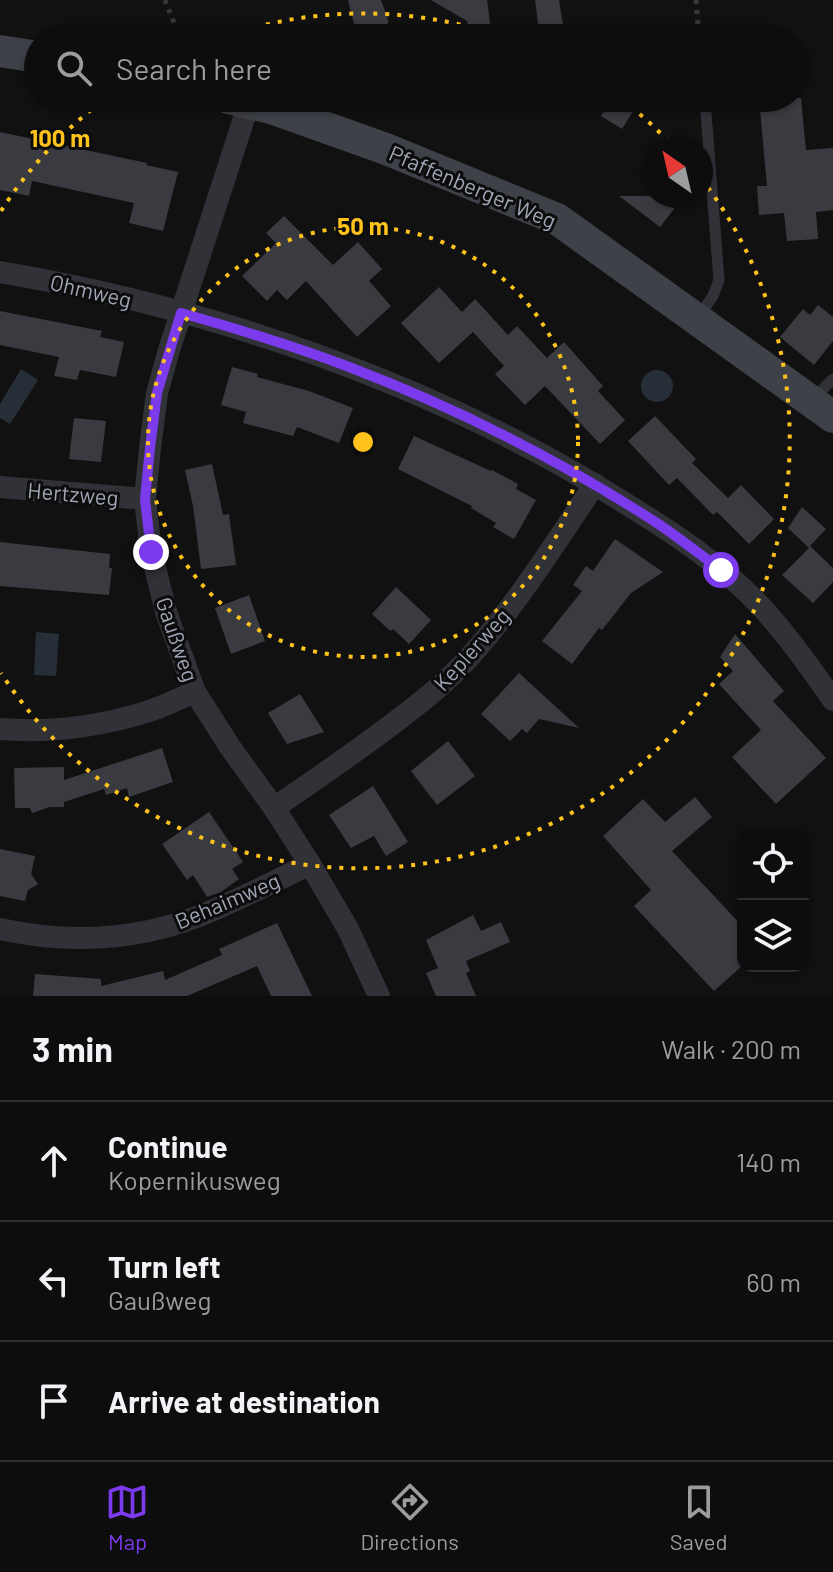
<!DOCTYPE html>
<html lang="en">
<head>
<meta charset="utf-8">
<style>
	:root { --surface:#0d0d0e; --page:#161617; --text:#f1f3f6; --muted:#9a9c9e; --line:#2d2d2e; --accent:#7c3aed }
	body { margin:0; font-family:Barlow,sans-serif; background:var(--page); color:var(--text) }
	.controls { position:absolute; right:24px; bottom:24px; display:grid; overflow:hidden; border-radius:16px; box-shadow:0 2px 6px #0004 }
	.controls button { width:72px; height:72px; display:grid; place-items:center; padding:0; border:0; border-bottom:2px solid var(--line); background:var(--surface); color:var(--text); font:40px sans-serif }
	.compass { position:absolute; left:641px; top:136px; width:72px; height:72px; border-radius:50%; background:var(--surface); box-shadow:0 2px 6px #0004; rotate:326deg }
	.stop { position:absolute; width:24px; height:24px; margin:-18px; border:6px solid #7c3aed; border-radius:50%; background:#fff }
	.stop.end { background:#7c3aed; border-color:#fff; box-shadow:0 2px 8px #0008 }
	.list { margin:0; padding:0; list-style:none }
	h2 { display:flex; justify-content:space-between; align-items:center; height:104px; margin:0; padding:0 32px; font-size:34px }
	h2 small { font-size:26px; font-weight:400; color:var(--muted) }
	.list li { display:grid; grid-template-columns:52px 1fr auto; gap:24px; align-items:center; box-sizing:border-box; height:120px; padding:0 32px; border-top:2px solid var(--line) }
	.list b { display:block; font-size:30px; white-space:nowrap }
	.list p { margin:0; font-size:26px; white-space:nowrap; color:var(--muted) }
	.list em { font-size:26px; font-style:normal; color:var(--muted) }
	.icon { flex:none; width:44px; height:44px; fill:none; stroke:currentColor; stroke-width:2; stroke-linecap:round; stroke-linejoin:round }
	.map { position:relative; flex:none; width:833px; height:996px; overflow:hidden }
	.search { position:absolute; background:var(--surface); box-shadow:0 2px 6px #0004; left:24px; right:24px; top:24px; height:88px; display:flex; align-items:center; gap:20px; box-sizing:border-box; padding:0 28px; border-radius:44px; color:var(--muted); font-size:30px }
	.sheet { height:464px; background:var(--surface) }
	nav { display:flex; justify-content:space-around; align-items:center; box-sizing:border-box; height:112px; border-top:2px solid var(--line); background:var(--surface); font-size:22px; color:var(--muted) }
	nav a { display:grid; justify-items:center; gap:4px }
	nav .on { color:var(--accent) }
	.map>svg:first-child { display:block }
	.water { fill:#262e37 }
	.building { fill:#3a3b41 }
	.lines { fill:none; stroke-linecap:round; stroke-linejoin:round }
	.path { stroke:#37393f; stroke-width:5; stroke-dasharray:4 6; stroke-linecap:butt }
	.service { stroke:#313238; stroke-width:11 }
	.minor { stroke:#313238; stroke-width:22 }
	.secondary { stroke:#3f4148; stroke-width:32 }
	.route { stroke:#7c3aed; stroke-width:10 }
	.ring { fill:none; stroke:#ffc31c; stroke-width:4; stroke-dasharray:4 8 }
	.labels { text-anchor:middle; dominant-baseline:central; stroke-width:6; stroke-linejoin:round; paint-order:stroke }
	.street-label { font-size:22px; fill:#a0a5b5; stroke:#0c0c0d }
	.centre { fill:#ffc31c; stroke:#0c0c0d; stroke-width:4 }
	.ring-label { font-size:24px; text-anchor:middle; font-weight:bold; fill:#ffc31c; stroke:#0c0c0d; stroke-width:6; stroke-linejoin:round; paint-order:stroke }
</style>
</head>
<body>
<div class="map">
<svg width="833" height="996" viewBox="0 0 833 996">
	<rect width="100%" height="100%" fill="#111112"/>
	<g class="water">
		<polygon points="21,369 38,380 10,424 0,418 0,404"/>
		<circle cx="657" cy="386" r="16"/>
		<polygon points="36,632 59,634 56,676 34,675"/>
	</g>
	<g class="building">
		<polygon points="348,0 381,0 388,20 388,27 385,34 379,38 361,38 354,24"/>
		<polygon points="431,0 487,0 492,38 470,38 467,21"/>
		<polygon points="535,0 559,0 565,38 540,38"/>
		<polygon points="611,98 641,98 622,129 601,116"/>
		<polygon points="759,98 801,98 806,150 833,148 833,210 816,212 818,239 787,241 784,213 759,215 757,186 767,186"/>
		<polygon points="0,132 147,163 146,165 178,172 163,231 129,223 134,203 32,181 29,196 0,190"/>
		<polygon points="619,196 684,196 660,227"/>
		<polygon points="284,216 333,265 358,242 382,269 369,281 391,306 357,337 306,281 287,300 277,290 267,301 242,276 276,243 266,233"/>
		<polygon points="439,287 462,312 475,299 508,335 517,326 547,358 564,342 603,386 598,391 625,420 600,444 545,386 525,405 495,374 504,366 473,332 439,363 401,323"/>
		<polygon points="818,305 833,317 833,341 814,365 780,337 803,309 810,315"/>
		<polygon points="0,311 102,331 100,337 124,342 116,377 80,370 77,380 54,376 59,357 0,345"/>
		<polygon points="232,367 258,374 257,377 309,391 353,408 339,443 297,427 293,436 243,423 246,412 221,405"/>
		<polygon points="655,416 696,459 692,463 728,498 741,485 774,519 749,544 717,512 713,515 677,478 669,485 628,441"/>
		<polygon points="74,418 106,421 101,462 69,459"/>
		<polygon points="414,436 491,471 492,470 518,484 516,489 536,500 514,539 493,527 496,523 471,508 472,506 398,469"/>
		<polygon points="212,464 223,515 229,514 236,565 201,569 193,506 185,470"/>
		<polygon points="802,507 826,529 810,546 833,568 833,582 813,603 782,575 809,548 788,528"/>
		<polygon points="615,539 663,572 631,593 602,630 599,628 572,664 542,641 582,591 573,585 586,566 593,571"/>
		<polygon points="0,542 110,554 109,568 112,568 109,595 0,586"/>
		<polygon points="396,587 431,620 409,644 393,629 391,631 388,629 372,614"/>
		<polygon points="249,595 265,641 231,654 215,608"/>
		<polygon points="735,634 784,691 773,701 826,758 776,804 732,757 761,730 719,684 733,671 720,657"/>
		<polygon points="519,673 579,728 539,719 527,733 522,729 510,741 481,714"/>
		<polygon points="300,694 324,732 287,744 268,713"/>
		<polygon points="448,741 475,776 437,805 411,771"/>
		<polygon points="162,748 173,782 129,797 127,788 106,795 104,789 64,802 64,807 50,807 32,813 30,808 15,808 14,768 64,767 64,780"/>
		<polygon points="373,786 408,842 386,856 374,836 351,848 329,815"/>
		<polygon points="695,797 712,817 672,851 743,927 743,965 714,991 634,906 651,890 603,836 643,799 665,822"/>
		<polygon points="209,812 243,862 232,869 239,879 221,892 207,897 193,875 187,880 162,844"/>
		<polygon points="0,849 35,856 31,874 38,884 28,890 25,901 0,896"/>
		<polygon points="473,915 481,931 501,922 510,942 466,961 470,971 466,973 476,996 436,996 426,973 438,968 426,940"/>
		<polygon points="277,923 312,996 271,996 257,966 187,996 33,996 35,974 101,979 101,986 163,971 165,980 222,955 219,949"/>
	</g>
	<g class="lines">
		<g class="path">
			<polyline points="165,0 180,38"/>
			<polyline points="696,0 699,38"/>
		</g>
		<g class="service">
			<polyline points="699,316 713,296 719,280 705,100"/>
			<polyline points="814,398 833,379"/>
		</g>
		<g class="minor">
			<polyline points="249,103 169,350 157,393 150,448 145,499 151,552 167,615 195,692 230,747 274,808 310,864 348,929 379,996"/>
			<path d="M0,272c214,36 436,113 620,228 40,25 82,51 118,84 37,33 67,76 95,116"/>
			<polyline points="0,487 145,499"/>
			<path d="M0,729c49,4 96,-2 143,-16 18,-5 35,-14 52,-21"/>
			<path d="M274,808c42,-29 85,-58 125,-89 20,-15 39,-30 57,-48 52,-52 97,-125 139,-187"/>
			<path d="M0,929c73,16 147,11 216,-20 32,-14 63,-30 94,-45"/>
		</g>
		<g class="secondary">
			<polyline points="0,51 38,57"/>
			<polyline points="228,98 271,108 386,149 557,219 833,417"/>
		</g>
	</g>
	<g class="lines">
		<path class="route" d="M151,552l-6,-53 5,-51 7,-55 24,-80c57,16 113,33 168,54 108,41 212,94 308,156 22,15 43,31 64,47"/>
	</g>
	<g class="ring">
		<circle cx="363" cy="442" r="215"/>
		<path d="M1 211A429 429 0 0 1 105 99M220 38A429 429 0 0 1 506 38M621 99A429 429 0 0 1 674 147M701 178A429 429 0 1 1 1 673"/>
	</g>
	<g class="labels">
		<g class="street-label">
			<text transform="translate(473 186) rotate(23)">Pfaffenberger Weg</text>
			<text transform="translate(91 290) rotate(13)">Ohmweg</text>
			<text transform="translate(73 493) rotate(5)">Hertzweg</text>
			<text transform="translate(178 639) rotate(71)">Gaußweg</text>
			<text transform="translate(471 649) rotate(-48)">Keplerweg</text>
			<text transform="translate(227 900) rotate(-23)">Behaimweg</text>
		</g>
	</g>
	<circle cx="363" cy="442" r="12" class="centre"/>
	<g class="ring-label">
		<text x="60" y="147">100 m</text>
		<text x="363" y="235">50 m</text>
	</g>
</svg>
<div class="controls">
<button><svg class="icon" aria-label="locate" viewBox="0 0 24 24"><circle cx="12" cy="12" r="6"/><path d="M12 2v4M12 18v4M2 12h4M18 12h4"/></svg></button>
<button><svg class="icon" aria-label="layers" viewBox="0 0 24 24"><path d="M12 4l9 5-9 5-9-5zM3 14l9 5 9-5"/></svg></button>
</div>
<svg class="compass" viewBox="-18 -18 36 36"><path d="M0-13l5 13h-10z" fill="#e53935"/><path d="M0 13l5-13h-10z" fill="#9a9c9e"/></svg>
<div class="stop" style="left:721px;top:570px"></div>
<div class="stop end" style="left:151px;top:552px"></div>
<div class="search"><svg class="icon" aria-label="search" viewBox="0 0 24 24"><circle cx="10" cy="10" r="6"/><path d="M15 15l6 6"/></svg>Search here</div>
</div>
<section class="sheet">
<h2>3 min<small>Walk · 200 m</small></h2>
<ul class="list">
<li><svg class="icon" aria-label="ahead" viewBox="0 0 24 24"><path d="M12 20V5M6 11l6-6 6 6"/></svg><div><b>Continue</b><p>Kopernikusweg</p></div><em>140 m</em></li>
<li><svg class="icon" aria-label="left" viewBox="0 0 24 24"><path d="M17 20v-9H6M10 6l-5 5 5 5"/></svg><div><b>Turn left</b><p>Gaußweg</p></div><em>60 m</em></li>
<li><svg class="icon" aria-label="arrive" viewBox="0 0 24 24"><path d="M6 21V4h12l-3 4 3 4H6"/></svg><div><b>Arrive at destination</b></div></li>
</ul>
</section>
<nav>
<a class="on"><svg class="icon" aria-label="map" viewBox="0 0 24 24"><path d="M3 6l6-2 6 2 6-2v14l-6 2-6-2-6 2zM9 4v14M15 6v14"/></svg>Map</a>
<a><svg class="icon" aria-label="directions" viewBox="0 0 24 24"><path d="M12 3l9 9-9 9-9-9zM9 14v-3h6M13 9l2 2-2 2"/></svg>Directions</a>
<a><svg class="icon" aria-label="saved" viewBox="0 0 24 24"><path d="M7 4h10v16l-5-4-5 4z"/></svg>Saved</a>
</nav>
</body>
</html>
